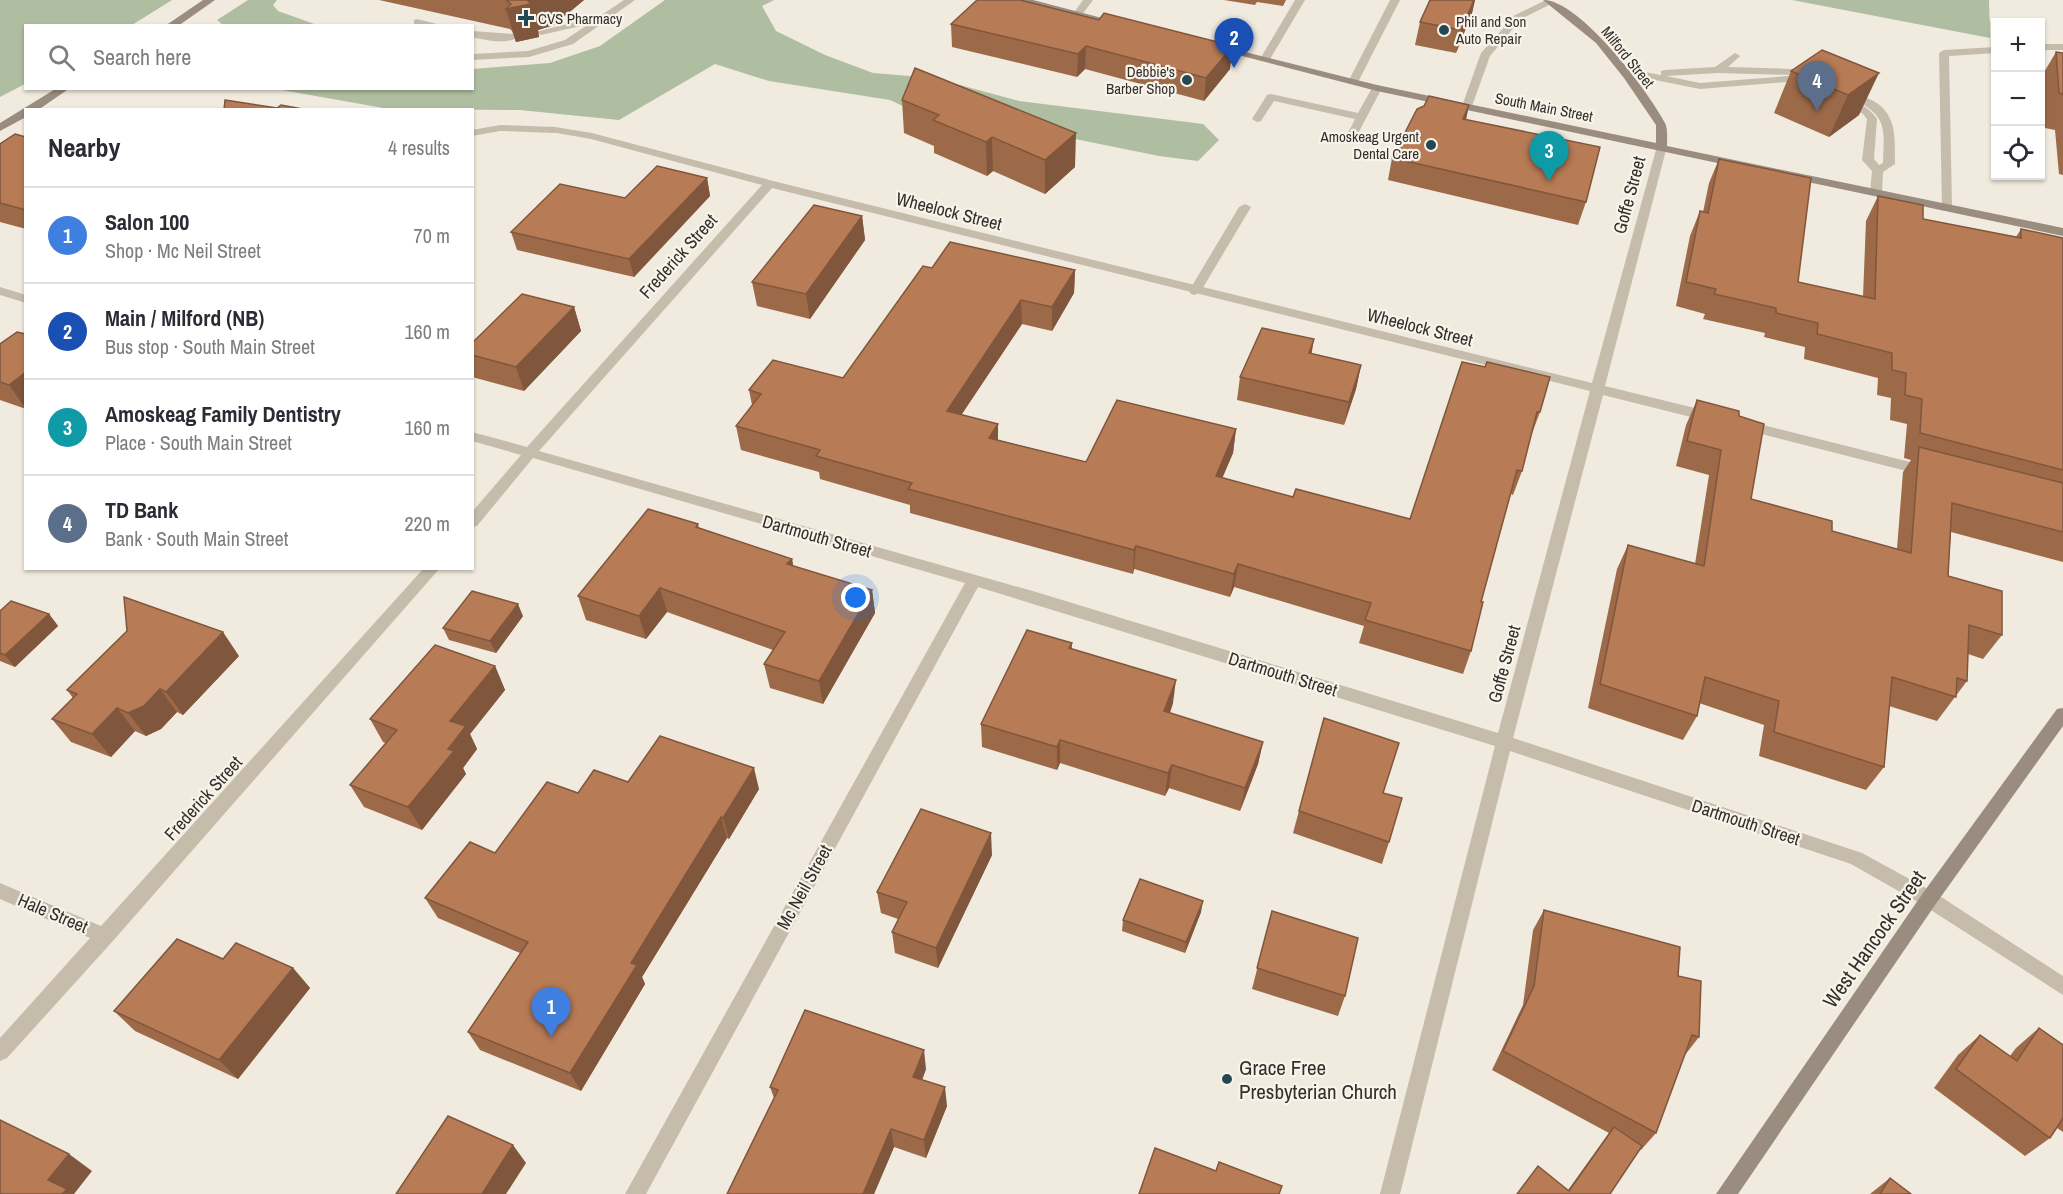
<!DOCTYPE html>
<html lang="en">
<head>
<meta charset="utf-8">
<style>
	:root { --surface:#fff; --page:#f7f7f7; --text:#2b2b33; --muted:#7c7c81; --line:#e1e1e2; --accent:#244852 }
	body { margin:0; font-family:"Archivo Narrow",sans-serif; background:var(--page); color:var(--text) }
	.controls { position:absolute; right:18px; top:18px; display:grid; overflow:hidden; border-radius:0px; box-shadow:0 2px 4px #0004 }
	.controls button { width:54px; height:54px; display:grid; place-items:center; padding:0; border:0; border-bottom:2px solid var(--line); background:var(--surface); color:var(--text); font:30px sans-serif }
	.you { position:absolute; left:856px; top:598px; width:21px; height:21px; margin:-15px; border:4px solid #fff; border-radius:50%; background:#1a73e8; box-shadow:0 0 0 9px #1a73e833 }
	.badge { display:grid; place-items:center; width:39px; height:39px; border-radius:50%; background:var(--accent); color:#fff; font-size:20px; font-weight:700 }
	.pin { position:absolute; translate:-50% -50px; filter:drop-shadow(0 2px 3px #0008) }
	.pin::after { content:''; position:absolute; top:32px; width:21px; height:18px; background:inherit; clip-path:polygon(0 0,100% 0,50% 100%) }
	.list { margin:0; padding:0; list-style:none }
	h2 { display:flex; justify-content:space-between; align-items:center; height:78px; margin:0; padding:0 24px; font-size:26px }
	h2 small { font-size:20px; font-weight:400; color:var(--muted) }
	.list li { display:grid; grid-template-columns:39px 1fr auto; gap:18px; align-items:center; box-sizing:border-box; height:96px; padding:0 24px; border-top:2px solid var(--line) }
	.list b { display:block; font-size:22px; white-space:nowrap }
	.list p { margin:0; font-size:20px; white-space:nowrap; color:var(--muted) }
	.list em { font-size:20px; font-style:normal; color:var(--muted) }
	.icon { flex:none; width:33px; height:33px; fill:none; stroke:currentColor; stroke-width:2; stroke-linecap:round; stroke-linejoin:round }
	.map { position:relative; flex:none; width:2063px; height:1194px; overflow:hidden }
	.search { position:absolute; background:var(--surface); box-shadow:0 2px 4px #0004; left:24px; top:24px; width:450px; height:66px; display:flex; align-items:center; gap:15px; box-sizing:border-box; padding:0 21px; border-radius:0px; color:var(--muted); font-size:22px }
	.panel { position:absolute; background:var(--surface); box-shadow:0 2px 4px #0004; left:24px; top:108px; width:450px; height:462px; border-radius:0px }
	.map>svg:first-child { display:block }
	.green { fill:#afbda0 }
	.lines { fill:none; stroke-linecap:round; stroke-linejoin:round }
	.lane { fill:#c6bcac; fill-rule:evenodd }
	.street { fill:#c6bcac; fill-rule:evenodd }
	.secondary { fill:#9a8c7e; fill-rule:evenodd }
	.wall { fill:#9d6a49 }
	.shaded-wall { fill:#80563c }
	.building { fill:#b77b55; stroke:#80563c; stroke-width:1.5 }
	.poi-dot { fill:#244852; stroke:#f8f4eb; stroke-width:2 }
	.labels { text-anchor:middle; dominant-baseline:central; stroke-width:4.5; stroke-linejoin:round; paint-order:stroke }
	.far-poi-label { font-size:15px; fill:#352f2a; stroke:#f8f4eb; text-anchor:start }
	.far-street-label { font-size:15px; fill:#352f2a; stroke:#f8f4eb }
	.street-label { font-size:18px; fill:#352f2a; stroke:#f8f4eb }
	.near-street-label { font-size:21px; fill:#352f2a; stroke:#f8f4eb }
	.near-poi-label { font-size:21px; fill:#352f2a; stroke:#f8f4eb; text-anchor:start }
</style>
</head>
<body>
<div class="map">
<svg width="2063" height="1194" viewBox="0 0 2063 1194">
	<rect width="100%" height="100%" fill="#f0eadf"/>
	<g class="green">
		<polygon points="0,0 172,0 132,25 26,26 25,84 0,97"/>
		<polygon points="248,0 277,0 273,5 278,11 317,25 223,25 217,20"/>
		<polygon points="665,0 774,0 762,6 776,31 825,55 873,73 934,78 1019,101 1203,124 1219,140 1198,161 1159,156 1011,126 937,122 890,100 769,81 715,64 619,120 520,110 389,109 276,89 472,88 473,69 550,63 600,46"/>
		<polygon points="1792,0 1989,0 1990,38"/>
	</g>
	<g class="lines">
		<g class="lane">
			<polygon points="624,0 635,0 573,44 529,57 472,60 472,54 528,51 565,40 589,24 541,35 536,32 593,17 597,18"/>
			<polygon points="1083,0 1093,0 1081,16 1075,16 1073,14"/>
			<polygon points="1295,0 1305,0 1269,61 1261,61 1260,59"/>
			<polygon points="1390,0 1400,0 1358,82 1349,84 1348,82"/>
			<polygon points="1546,0 1555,2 1521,19 1490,56 1472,106 1467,109 1463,108 1462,106 1481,53 1515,15"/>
			<polygon points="417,19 437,24 438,26 414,24 414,20"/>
			<path d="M472,31l41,3 5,3c-11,8 -33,3 -46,0z"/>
			<rect x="2040" y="44" width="23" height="6"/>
			<polygon points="1996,47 1996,53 1949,56 1952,207 1946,210 1942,209 1939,53 1944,50"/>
			<polygon points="1735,53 1740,56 1728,67 1794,69 1799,72 1794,75 1718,73 1666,76 1700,83 1788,76 1813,85 1808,88 1787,82 1700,89 1645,78 1640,75 1645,72 1661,75 1661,71 1665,70 1715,67"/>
			<polygon points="1377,85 1382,88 1353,143 1349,144 1344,141 1355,119 1274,101 1261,121 1257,122 1252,119 1267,95 1271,94 1358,113 1372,88"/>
			<path d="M1861,96c36,11 34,36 34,68l-12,8 -1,20 -6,3 -6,-3 2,-21 -10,-11 5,-41 -4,-5 -25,-13 1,-2c14,-2 31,9 38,20l-3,40 5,6 4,-2c1,-32 5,-46 -26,-62v-4z"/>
			<polygon points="500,125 555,127 560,130 555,133 500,131 472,136 472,130"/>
			<polygon points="1245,204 1251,207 1201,291 1195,295 1191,294 1189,291 1239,207"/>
		</g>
		<g class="street">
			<path d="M555,127l37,6 181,48 819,202 65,-237 1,-2h8l1,2 -62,240 106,26 7,5 -7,5 -108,-27 -90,343 349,115 73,40 128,83v19l-140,-90 -72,-41 -341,-113 -110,443h-20l115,-448 -517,-159 -332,607h-21l340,-611 -432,-125 -56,68 -5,1v-15l49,-57 -49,-14v-9l55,15 235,-262 -171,-46 -40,-7v-4zM772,188l818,203 -92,342 -462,-141 -497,-141z"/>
			<polygon points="0,287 26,295 26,303 0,295"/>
			<polygon points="1743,420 1926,466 1933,471 1926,476 1738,428 1736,425 1738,422"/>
			<polygon points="424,568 440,568 112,942 7,1058 0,1061 0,1038 90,938 0,899 0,883 101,926"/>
		</g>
		<g class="secondary">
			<polygon points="203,0 215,0 178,26 165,26"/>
			<polygon points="1016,0 1033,0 1125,24 1120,27"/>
			<path d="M1543,0c37,0 105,91 122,123 3,6 2,16 2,23l396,82v8l-686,-145 -169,-44 5,-3 164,41 279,58v-18l-32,-47 -28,-35z"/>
			<polygon points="57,88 70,88 38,110 26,110 26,117 0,131 0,123"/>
			<polygon points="2063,708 2063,726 1935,905 1738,1194 1716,1194 1923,893 2057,709"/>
		</g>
	</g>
	<g class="wall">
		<polygon points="379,0 584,0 554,25 538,30 539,37 516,42 512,31 510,29"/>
		<polygon points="1224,0 1286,0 1283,6 1257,2 1255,5"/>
		<polygon points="1430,0 1475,0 1472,13 1456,53 1415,45 1420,22"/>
		<polygon points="951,24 1230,69 1204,101 1085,69 1077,77 952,47"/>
		<polygon points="1822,50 1859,115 1829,137 1774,113 1791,71"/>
		<polygon points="2056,52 2063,53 2063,175 2059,174 2055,130 2040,127 2040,79"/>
		<polygon points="902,100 1075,167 1045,194 993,171 987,176 934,153 934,146 904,133"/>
		<polygon points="1469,105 1466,120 1586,202 1578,225 1388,180 1392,158"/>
		<polygon points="26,137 26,229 0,222 0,144"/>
		<polygon points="1719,159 1798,282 1863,297 1866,221 1878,196 1923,219 2016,237 2021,229 2063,238 2063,562 1951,532 1948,576 2002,635 1983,659 1968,654 1967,681 1937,721 1889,706 1884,767 1866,790 1759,756 1764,725 1699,703 1697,716 1683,740 1588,708 1617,569 1628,545 1695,564 1709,475 1676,466 1686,425 1697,400 1739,416 1751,499 1832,531 1897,549 1903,472 1911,460 1904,458 1907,424 1890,420 1891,398 1877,395 1878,378 1804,359 1805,347 1764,337 1765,333 1703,319 1705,314 1676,306 1690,236 1700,211 1703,212 1709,183"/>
		<polygon points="707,178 710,196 634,277 517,250 511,232"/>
		<polygon points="862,216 865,240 810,319 757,306 752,282"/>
		<polygon points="932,268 1075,270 1074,293 1052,331 1022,324 961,415 998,424 998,440 1086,462 1236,429 1233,453 1222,478 1293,497 1410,519 1462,362 1540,412 1531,436 1522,471 1513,495 1511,494 1481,602 1471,651 1463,674 1359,643 1364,626 1234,587 1230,597 1134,569 1133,574 910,513 910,505 820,479 819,472 741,450 736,426 752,405 749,390 843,378"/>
		<polygon points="574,307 581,331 524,391 472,377 472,343"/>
		<polygon points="26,334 26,409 0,400 0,344"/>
		<polygon points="1311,354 1361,365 1356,389 1344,425 1237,400 1240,377"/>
		<polygon points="698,524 699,528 792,559 793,566 872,590 875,613 823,704 770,688 764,664 773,650 667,612 646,639 586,620 578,596"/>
		<polygon points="0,611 49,614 58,626 15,667 0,661"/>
		<polygon points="523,616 496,653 449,640 443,628"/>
		<polygon points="1072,643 1072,649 1173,703 1170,713 1263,742 1258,764 1240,811 1169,788 1165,796 1060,763 1057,770 982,747 981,724"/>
		<polygon points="239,656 183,715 177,712 161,729 146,736 135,731 111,757 71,742 52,719 73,698 67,690"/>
		<polygon points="495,666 505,690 470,734 477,749 463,768 466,774 422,830 364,807 350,785 386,743 383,742 370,719"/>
		<polygon points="1324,718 1383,793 1389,842 1382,864 1293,833"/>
		<polygon points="628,782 759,789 729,839 727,838 642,977 645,984 581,1091 480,1050 468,1032 520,953 438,918 425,898 495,853 578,793"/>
		<polygon points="992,855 938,968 895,953 892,932 898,919 881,913 877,892"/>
		<polygon points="1544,910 1699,1037 1685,1055 1656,1133 1641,1150 1640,1150 1610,1194 1517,1194 1568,1190 1609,1133 1492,1070 1523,1005 1533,930"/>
		<polygon points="1272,911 1345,996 1338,1016 1252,989"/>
		<polygon points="1201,912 1185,953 1122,931 1123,920"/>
		<polygon points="223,959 293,968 310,988 238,1079 135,1031 114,1011"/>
		<polygon points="2039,1028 2063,1045 2063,1132 2057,1128 2050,1138 2025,1156 1934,1088 1958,1055 1980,1035 2010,1056 2016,1048"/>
		<polygon points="926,1069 922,1080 947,1106 926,1158 894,1147 874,1194 727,1194 774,1098 770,1087"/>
		<polygon points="1890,1178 1911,1194 1870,1194"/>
	</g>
	<g class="shaded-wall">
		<polygon points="526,0 584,0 554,25 538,30 539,37 516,42 506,9"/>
		<polygon points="1474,0 1475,0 1472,13 1456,53 1461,30"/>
		<polygon points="1086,46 1085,69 1077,77 1078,54"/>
		<polygon points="1233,46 1230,69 1204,101 1206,78"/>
		<polygon points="1879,73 1859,115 1829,137 1848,95"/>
		<polygon points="1469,105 1464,127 1463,119"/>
		<polygon points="1076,133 1075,167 1045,194 1045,160"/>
		<polygon points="992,137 993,171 987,176 986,142"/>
		<polygon points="707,178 710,196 634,277 629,259"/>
		<polygon points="862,216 865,240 810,319 806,294"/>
		<polygon points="1075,270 1074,293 1052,331 1052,307"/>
		<polygon points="1021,300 1022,324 948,435 947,411"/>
		<polygon points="574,307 581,331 524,391 516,367"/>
		<polygon points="1314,339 1310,363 1309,353"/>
		<polygon points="1361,365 1356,389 1344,425 1349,402"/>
		<polygon points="26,372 26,409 9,385"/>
		<polygon points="998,424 998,448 989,438"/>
		<polygon points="1236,429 1233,453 1213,500 1216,476"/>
		<polygon points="1136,546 1134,569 1133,574 1134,550"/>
		<polygon points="792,559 796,583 787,564"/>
		<polygon points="1238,564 1234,587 1230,597 1234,574"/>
		<polygon points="660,588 667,612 646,639 639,616"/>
		<polygon points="872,590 875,613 823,704 819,681"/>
		<polygon points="518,604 523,616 496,653 490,641"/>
		<polygon points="49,614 58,626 15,667 5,655"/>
		<polygon points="223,632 239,656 183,715 166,692"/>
		<polygon points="495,666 505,690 470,734 477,749 463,768 466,774 422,830 408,807 448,749 450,721"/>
		<polygon points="1176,680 1173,703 1162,734 1164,711"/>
		<polygon points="160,689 177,712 161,729 146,736 128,713"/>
		<polygon points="117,708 135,731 111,757 92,734"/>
		<polygon points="1060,740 1060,763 1057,770 1057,747"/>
		<polygon points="1263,742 1258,764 1240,811 1245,788"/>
		<polygon points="1172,765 1169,788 1165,796 1168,773"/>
		<polygon points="754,768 759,789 729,839 723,818"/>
		<polygon points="721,817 727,838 642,977 645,984 581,1091 570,1073 631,963"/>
		<polygon points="991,833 992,855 938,968 936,948"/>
		<polygon points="1203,901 1201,912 1185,953 1186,942"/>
		<polygon points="293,968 310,988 238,1079 219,1060"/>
		<polygon points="924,1050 926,1069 916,1096 913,1077"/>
		<polygon points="945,1087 947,1106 926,1158 924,1140"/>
		<polygon points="891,1129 894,1147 874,1194 863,1194"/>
		<polygon points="513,1145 526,1163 506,1194 482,1194"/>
		<polygon points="69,1154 92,1171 74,1194 62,1194 48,1180"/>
	</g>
	<g class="building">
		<polygon points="506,0 527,0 531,4 506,9 511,4"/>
		<polygon points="977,0 1020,0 1099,20 1104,13 1233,46 1206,78 1086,46 1078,54 951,24"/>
		<polygon points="1430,0 1474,0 1461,30 1420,22"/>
		<polygon points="1822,50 1879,73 1848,95 1791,71"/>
		<polygon points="2056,52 2063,53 2063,94 2059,93"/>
		<polygon points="915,68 1076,133 1045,160 992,137 986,142 933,120 939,115 902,100"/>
		<polygon points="1429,96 1469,105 1463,119 1600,147 1586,202 1392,158 1417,109 1424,106"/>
		<polygon points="225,100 277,108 281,105 308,110 224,110"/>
		<polygon points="15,134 26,137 26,210 0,203 0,144"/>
		<polygon points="1719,159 1811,178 1798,282 1875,299 1878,196 1923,205 1923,219 2021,238 2021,229 2063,238 2063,470 1920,433 1922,399 1905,395 1906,373 1892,370 1892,353 1817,334 1818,323 1776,313 1776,308 1714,294 1716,289 1686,282 1700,211 1708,213"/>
		<polygon points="657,166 707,178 629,259 511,232 560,184 625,198"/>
		<polygon points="814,205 862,216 806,294 752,282"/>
		<polygon points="950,242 1075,270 1052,307 1021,300 947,411 998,424 989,438 1086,462 1117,400 1236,429 1216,476 1293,497 1296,489 1410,519 1462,362 1485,367 1487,362 1550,377 1540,412 1537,412 1522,471 1517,470 1481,602 1483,602 1471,651 1365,620 1371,603 1238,564 1234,574 1136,546 1134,550 908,489 912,483 816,456 820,450 736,426 761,394 749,390 773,360 843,378 923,266 932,268"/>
		<polygon points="522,294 574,307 516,367 472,355 472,343"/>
		<polygon points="1262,328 1314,339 1309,353 1361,365 1349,402 1240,377"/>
		<polygon points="17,332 26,334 26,372 9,385 0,382 0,344"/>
		<polygon points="1697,400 1739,411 1739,416 1764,424 1751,499 1832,521 1832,531 1911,553 1919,447 2063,483 2063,532 1952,503 1948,576 2002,591 2002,635 1969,625 1967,681 1957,678 1956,697 1892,677 1884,767 1774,732 1779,701 1705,677 1697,716 1600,684 1628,545 1704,566 1721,450 1687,441"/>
		<polygon points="648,509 698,524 696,527 792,559 787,564 872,590 819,681 764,664 785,632 660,588 639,616 578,596"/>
		<polygon points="472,591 518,604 490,641 443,628"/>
		<polygon points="124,597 223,632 166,692 160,689 144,706 128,713 117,708 92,734 52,719 77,694 67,690 127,631"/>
		<polygon points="11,601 49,614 5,655 0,653 0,611"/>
		<polygon points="1027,630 1072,643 1069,648 1176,680 1164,711 1263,742 1245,788 1172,765 1168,773 1060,740 1057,747 981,724"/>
		<polygon points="435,645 495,666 450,721 466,726 448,749 454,751 408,807 350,785 397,730 370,719"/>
		<polygon points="1324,718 1399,743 1383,793 1402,798 1389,842 1299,811"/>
		<polygon points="660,736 754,768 723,818 721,817 631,963 637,965 570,1073 468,1032 528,942 425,898 470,842 495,853 547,782 578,793 594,770 628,782"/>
		<polygon points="921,809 991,833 936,948 892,932 907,902 877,892"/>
		<polygon points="1140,879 1203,901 1186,942 1123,920"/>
		<polygon points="1544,910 1680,947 1678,976 1701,981 1699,1037 1692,1035 1656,1133 1503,1051 1534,986"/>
		<polygon points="1272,911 1358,938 1345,996 1257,968"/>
		<polygon points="177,939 223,959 236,943 293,968 219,1060 114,1011"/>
		<polygon points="805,1010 924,1050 913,1077 945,1087 924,1140 891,1129 863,1194 727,1194 778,1090 770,1087"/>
		<polygon points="2039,1028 2063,1045 2063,1118 2050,1138 1956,1069 1980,1035 2017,1061"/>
		<polygon points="448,1116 513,1145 482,1194 396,1194"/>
		<polygon points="0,1120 69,1154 48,1180 67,1189 62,1194 0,1194"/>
		<polygon points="1614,1127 1642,1146 1610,1194 1517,1194 1538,1166 1569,1191"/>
		<polygon points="1155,1148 1216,1171 1219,1162 1282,1186 1279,1194 1139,1194"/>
		<polygon points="1890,1178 1911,1194 1880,1194"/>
	</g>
	<g class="poi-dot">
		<path d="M523 9h6v6h6v6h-6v6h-6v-6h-6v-6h6z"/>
		<circle cx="1444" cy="30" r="6"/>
		<circle cx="1187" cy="80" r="6"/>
		<circle cx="1431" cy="145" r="6"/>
		<circle cx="1227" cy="1079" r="6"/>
	</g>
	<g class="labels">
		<g class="far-poi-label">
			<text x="538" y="18">CVS Pharmacy</text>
			<text x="1456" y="21">Phil and Son<tspan x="1456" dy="17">Auto Repair</tspan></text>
			<text x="1175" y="71" text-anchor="end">Debbie's<tspan x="1175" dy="17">Barber Shop</tspan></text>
			<text x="1419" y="136" text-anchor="end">Amoskeag Urgent<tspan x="1419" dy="17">Dental Care</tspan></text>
		</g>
		<g class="far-street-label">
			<text transform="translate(1628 57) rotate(51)">Milford Street</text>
			<text transform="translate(1544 107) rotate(11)">South Main Street</text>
		</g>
		<g class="street-label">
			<text transform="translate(1629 195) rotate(-75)">Goffe Street</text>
			<text transform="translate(949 211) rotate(14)">Wheelock Street</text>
			<text transform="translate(678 256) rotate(-48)">Frederick Street</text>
			<text transform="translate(1420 327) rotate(14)">Wheelock Street</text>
			<text transform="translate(817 536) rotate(16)">Dartmouth Street</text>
			<text transform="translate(1504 664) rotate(-75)">Goffe Street</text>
			<text transform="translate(1283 674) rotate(17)">Dartmouth Street</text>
			<text transform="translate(203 798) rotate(-48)">Frederick Street</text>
			<text transform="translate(1746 822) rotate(18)">Dartmouth Street</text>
			<text transform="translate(804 887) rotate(-61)">Mc Neil Street</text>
			<text transform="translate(53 913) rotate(23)">Hale Street</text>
		</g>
		<g class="near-street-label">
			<text transform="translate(1874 939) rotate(-55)">West Hancock Street</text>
		</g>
		<g class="near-poi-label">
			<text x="1239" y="1067">Grace Free<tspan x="1239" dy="24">Presbyterian Church</tspan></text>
		</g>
	</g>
</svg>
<div class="controls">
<button>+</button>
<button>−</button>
<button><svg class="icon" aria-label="locate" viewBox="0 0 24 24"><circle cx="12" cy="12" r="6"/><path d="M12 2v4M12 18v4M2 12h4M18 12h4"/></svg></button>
</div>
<div class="you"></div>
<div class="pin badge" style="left:551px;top:1037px;background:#3f7fe0">1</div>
<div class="pin badge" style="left:1234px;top:68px;background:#1a4fb4">2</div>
<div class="pin badge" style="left:1549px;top:181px;background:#0f9aa8">3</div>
<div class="pin badge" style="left:1817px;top:111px;background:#5c6f8a">4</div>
<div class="search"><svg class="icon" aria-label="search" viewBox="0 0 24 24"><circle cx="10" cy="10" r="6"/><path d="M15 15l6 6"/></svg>Search here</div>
<section class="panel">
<h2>Nearby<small>4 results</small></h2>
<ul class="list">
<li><span class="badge" style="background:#3f7fe0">1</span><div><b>Salon 100</b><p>Shop · Mc Neil Street</p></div><em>70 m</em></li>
<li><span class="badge" style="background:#1a4fb4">2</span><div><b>Main / Milford (NB)</b><p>Bus stop · South Main Street</p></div><em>160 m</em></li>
<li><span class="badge" style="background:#0f9aa8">3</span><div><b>Amoskeag Family Dentistry</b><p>Place · South Main Street</p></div><em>160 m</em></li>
<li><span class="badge" style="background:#5c6f8a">4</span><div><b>TD Bank</b><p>Bank · South Main Street</p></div><em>220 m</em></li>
</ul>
</section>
</div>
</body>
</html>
